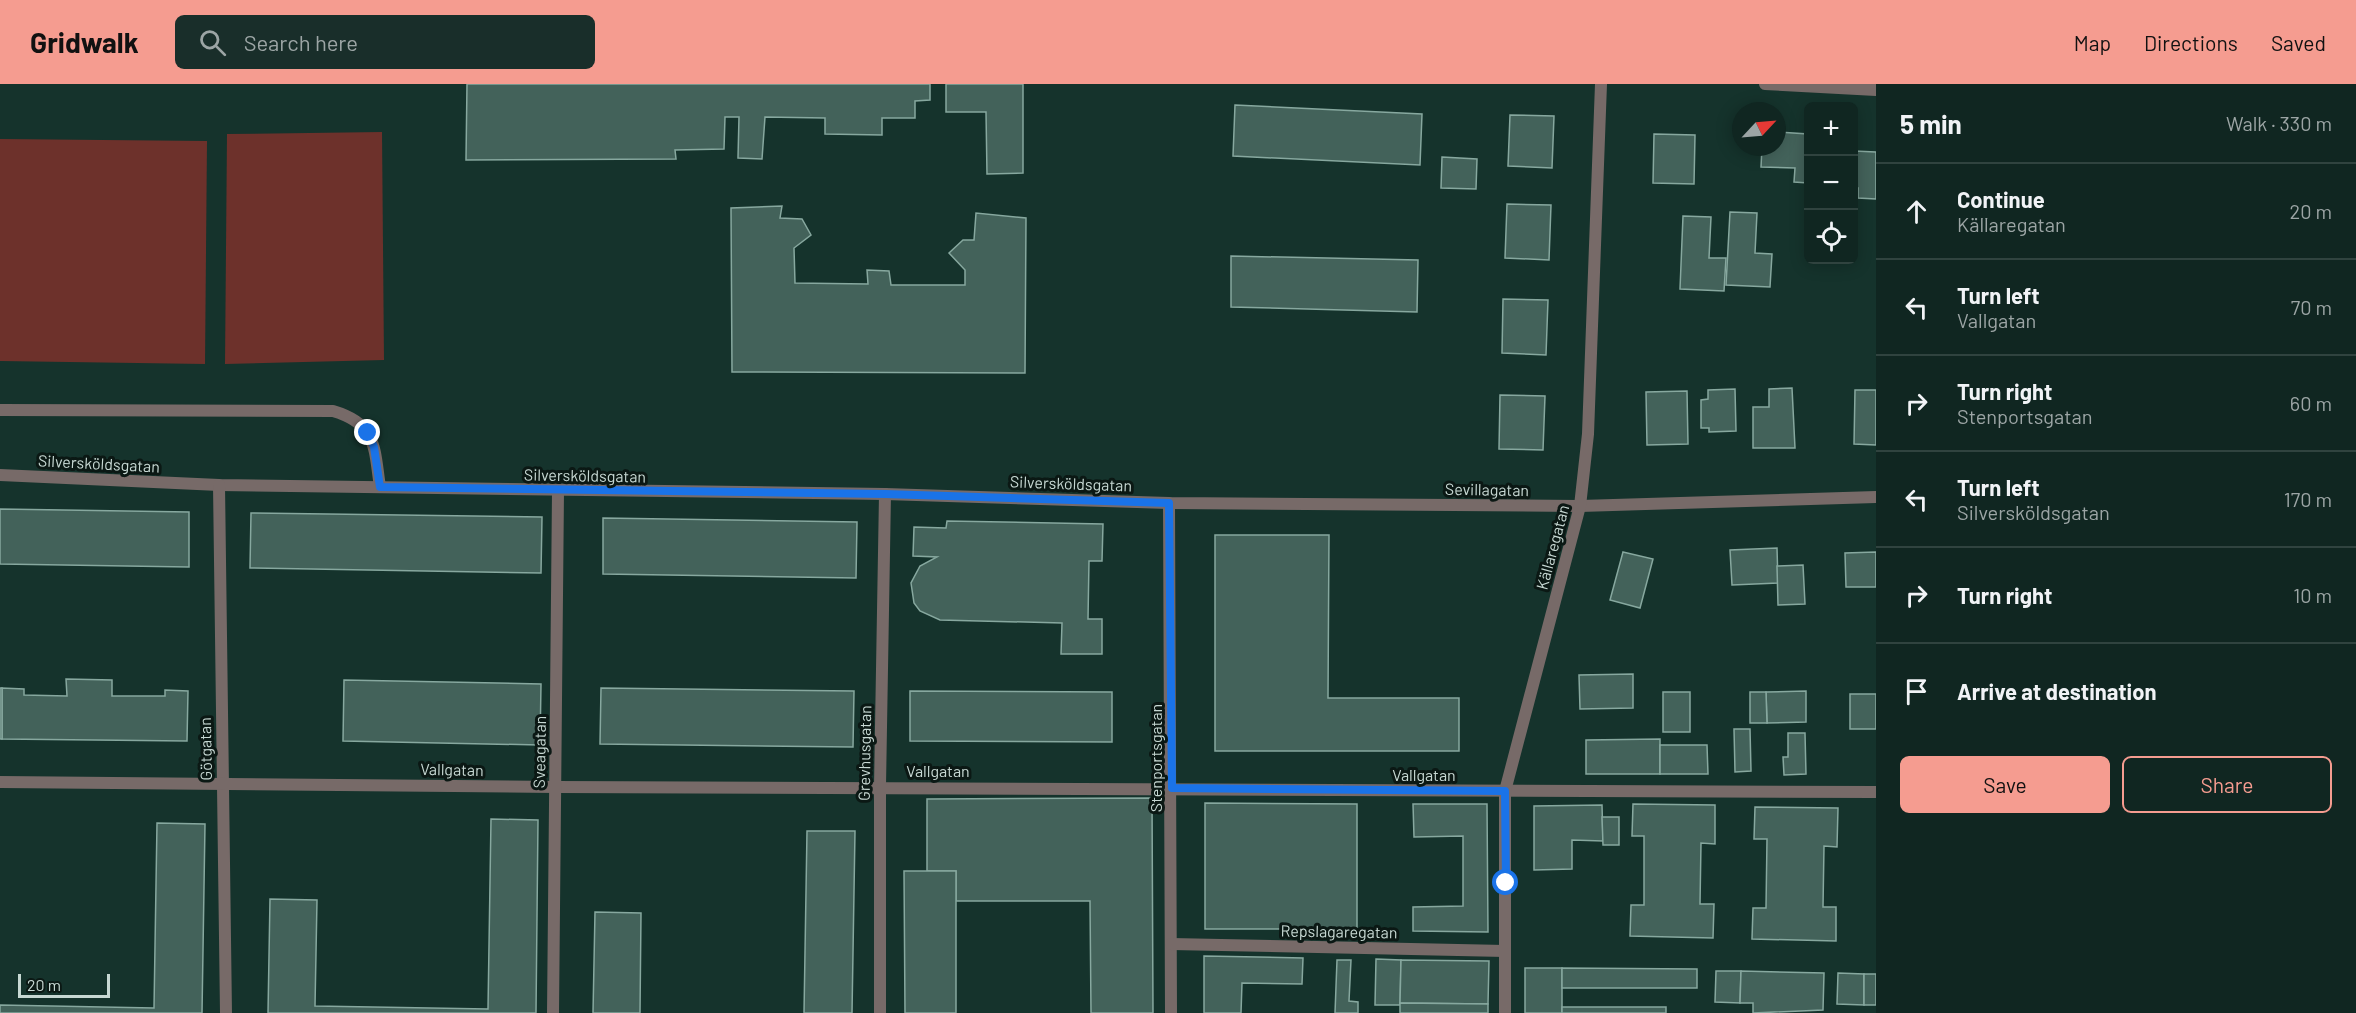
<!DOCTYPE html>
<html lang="en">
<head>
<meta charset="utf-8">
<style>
	:root { --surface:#102621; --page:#192e2a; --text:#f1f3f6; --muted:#9ca5a5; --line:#30433f; --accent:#f59c90 }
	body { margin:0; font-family:Barlow,sans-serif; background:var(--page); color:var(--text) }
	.controls { position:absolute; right:18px; top:18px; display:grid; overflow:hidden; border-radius:9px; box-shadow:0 3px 15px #0003 }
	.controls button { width:54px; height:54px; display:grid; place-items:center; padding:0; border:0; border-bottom:2px solid var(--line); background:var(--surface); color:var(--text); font:30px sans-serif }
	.compass { position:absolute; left:1732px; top:18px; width:54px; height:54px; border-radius:50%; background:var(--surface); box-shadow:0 3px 15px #0003; rotate:64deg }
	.scale { position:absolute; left:18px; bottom:15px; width:92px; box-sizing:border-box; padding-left:6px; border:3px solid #c7d8d3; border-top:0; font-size:16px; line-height:21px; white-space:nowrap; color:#c7d8d3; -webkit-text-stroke:4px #0b1814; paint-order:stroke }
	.stop { position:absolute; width:18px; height:18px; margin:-14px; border:4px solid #1a73e8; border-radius:50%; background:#fff }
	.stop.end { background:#1a73e8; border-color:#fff; box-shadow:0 2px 6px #0008 }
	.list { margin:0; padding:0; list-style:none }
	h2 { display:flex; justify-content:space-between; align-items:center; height:78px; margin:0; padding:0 24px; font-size:26px }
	h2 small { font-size:20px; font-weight:400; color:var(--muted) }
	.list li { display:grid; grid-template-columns:39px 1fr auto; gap:18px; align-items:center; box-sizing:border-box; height:96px; padding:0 24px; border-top:2px solid var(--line) }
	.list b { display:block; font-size:22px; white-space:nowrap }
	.list p { margin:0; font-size:20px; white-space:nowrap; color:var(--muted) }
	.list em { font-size:20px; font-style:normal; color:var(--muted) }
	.actions { display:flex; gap:12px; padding:18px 24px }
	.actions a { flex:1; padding:14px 0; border:2px solid var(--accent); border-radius:9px; text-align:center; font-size:21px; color:var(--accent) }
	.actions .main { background:var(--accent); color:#111 }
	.icon { flex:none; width:33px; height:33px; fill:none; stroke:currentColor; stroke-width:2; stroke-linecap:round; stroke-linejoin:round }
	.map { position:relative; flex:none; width:1876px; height:929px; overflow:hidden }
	header { display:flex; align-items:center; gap:36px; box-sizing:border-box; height:84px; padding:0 30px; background:var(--accent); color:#111 }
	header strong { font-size:28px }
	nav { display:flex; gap:33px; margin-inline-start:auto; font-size:21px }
	.search { width:420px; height:54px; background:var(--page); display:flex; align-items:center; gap:15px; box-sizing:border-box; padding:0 21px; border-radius:9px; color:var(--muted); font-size:22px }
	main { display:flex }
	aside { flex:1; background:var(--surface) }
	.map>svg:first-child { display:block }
	.green { fill:#6d312b }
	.building { fill:#43625a; stroke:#87a89f; stroke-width:1.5 }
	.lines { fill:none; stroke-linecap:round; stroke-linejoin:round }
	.service { stroke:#776a68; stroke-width:12 }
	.pedestrian { stroke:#776a68; stroke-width:12 }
	.minor { stroke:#776a68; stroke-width:12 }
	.route { stroke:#1a73e8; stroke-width:8 }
	.labels { text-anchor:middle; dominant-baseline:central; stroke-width:6; stroke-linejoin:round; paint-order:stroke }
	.street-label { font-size:16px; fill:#c7d8d3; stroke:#0b1814 }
</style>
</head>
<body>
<header>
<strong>Gridwalk</strong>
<div class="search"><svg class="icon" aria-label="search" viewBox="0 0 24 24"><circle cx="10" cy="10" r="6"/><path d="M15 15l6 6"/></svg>Search here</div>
<nav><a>Map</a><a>Directions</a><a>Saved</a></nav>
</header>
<main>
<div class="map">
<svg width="1876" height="929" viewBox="0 0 1876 929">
	<rect width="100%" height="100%" fill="#15332c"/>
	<g class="green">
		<polygon points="382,48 384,276 225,280 227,50"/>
		<polygon points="0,55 207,57 205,280 0,277"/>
	</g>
	<g class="building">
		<polygon points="467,0 930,0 930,16 915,17 915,34 882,34 882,51 825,50 825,34 765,33 762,75 738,74 739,33 725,33 724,65 675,66 676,75 466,76"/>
		<polygon points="946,0 1023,0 1023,89 987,90 986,28 946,28"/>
		<polygon points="1235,21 1422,30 1420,81 1233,72"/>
		<polygon points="1510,31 1554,32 1552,84 1508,82"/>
		<polygon points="1777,48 1808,50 1808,99 1794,98 1795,84 1761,83 1762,63 1777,63"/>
		<polygon points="1654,50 1695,51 1694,100 1653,99"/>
		<polygon points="1854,67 1876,68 1876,115 1858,114 1858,104 1854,104"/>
		<polygon points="1442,73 1477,75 1476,105 1441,104"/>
		<polygon points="1507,120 1551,121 1549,176 1505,174"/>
		<polygon points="782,122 780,134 802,135 811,151 794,164 795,199 868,200 867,186 889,187 891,201 965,201 965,186 949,169 963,156 974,156 976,129 1026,134 1025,289 732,288 731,124"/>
		<polygon points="1730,128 1757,129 1755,169 1772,170 1770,203 1726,201"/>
		<polygon points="1683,132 1711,133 1709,174 1726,174 1724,207 1680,205"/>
		<polygon points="1231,172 1418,176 1417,228 1231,223"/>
		<polygon points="1503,215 1548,216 1546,271 1502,269"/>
		<polygon points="1792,304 1795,364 1753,364 1753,323 1769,323 1769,305"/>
		<polygon points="1735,305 1736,347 1709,348 1709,344 1701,344 1701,316 1708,315 1708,306"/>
		<polygon points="1855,306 1876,306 1876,361 1854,360"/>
		<polygon points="1687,307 1688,360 1647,361 1646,308"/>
		<polygon points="1500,311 1545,312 1543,366 1499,365"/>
		<polygon points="0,425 189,428 189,483 0,480"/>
		<polygon points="251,429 542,433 541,489 250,484"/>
		<polygon points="603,434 857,438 856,494 603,490"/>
		<polygon points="947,437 1103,440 1102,477 1089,477 1088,535 1102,535 1102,570 1061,570 1062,539 940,536 920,527 914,519 911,499 920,482 937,473 913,472 914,443 946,444"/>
		<polygon points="1215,451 1329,451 1328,614 1459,614 1459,667 1215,667"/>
		<polygon points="1777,464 1778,499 1732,501 1730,466"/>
		<polygon points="1623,468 1653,475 1640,524 1610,516"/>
		<polygon points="1876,468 1876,503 1846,503 1845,469"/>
		<polygon points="1803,481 1805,520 1778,521 1777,482"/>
		<polygon points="1633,590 1633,624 1580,625 1579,591"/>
		<polygon points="66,595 112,596 112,612 165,612 165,606 188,607 187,657 2,655 2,604 24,605 24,611 67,612"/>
		<polygon points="344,596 541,600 540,661 343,657"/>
		<rect x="0" y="604" width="2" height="51"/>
		<polygon points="601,604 854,607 853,663 600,660"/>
		<polygon points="910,607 1112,608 1112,658 910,657"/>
		<polygon points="1806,607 1806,638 1767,639 1766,608"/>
		<rect x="1663" y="608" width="27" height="40"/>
		<polygon points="1750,608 1766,608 1767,639 1750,639"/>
		<rect x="1850" y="610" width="26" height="35"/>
		<polygon points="1734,645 1750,645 1751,687 1735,688"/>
		<polygon points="1788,649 1805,649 1806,690 1784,691 1783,673 1788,673"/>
		<polygon points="1660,655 1660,690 1586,690 1586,656"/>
		<polygon points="1660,661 1707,661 1708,690 1660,690"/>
		<polygon points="1152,714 1153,929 1091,929 1090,817 956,817 956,787 927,787 927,715"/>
		<polygon points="1205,719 1357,720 1357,845 1205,845"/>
		<polygon points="1413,720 1487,720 1488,848 1413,847 1413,823 1463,822 1463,752 1414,753"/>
		<polygon points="1633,720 1715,721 1715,760 1701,759 1700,820 1714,820 1713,854 1630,852 1631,821 1644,821 1644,752 1632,752"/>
		<polygon points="1602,721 1603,757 1572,756 1572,785 1534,786 1534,722"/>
		<polygon points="1755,723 1838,724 1837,763 1824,762 1823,823 1836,823 1836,857 1752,855 1753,824 1766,824 1767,755 1754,755"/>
		<polygon points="1602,733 1619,733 1619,761 1603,761"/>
		<polygon points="491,735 538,736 536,929 268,929 270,815 317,816 315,922 488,925"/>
		<polygon points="157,739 205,740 202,929 0,929 0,921 154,924"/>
		<polygon points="807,747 855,747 852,929 804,929"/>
		<polygon points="904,787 956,787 956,929 905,929"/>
		<polygon points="595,828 641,829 640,929 593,929"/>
		<polygon points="1204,872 1303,874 1302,900 1242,899 1241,929 1204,929"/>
		<polygon points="1376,875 1401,876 1400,921 1375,921"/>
		<polygon points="1337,876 1351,876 1349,917 1358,918 1358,929 1335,929"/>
		<polygon points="1401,876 1489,877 1488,920 1400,919"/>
		<rect x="1525" y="884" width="37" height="45"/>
		<polygon points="1562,884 1697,885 1697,904 1562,904"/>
		<polygon points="1716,887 1741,887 1740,919 1715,918"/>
		<polygon points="1741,887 1824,889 1823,926 1753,929 1753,919 1740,919"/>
		<polygon points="1838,889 1864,890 1864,921 1837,920"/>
		<rect x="1864" y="890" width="12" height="31"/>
		<polygon points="1400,919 1488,920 1488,929 1400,929"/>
		<rect x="1562" y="923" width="104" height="6"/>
	</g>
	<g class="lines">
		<path class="service" d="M0,326l333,1c44,13 41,36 47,76"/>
		<polyline class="pedestrian" points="1169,419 1171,929"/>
		<g class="minor">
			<polyline points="1765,0 1876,6"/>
			<polyline points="0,391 219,401 885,410 1169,419 1580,422 1876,413"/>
			<polyline points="219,401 226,929"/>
			<polyline points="0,698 555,703 1876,708"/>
			<polyline points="1171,860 1505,867"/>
			<polyline points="553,929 558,407"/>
			<polyline points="880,929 880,702 885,410"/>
			<polyline points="1505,929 1505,707 1580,422 1588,350 1601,0"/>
		</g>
	</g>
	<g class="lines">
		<polyline class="route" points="368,349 374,363 380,403 885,410 1169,419 1172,704 1505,707 1506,799"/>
	</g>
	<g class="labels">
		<g class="street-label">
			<text transform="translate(99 379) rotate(3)">Silversköldsgatan</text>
			<text transform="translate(585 391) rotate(1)">Silversköldsgatan</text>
			<text transform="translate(1071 399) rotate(2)">Silversköldsgatan</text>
			<text transform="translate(1487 405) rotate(1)">Sevillagatan</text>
			<text transform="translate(1552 463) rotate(-75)">Källaregatan</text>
			<text transform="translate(205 665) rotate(-91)">Götgatan</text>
			<text transform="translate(539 668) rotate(-89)">Sveagatan</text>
			<text transform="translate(864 669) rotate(-89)">Grevhusgatan</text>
			<text transform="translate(1155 674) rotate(-90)">Stenportsgatan</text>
			<text transform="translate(452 685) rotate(1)">Vallgatan</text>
			<text x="938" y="686">Vallgatan</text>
			<text x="1424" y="690">Vallgatan</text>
			<text transform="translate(1339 847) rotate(1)">Repslagaregatan</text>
		</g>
	</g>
</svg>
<div class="controls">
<button>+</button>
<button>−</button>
<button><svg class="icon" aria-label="locate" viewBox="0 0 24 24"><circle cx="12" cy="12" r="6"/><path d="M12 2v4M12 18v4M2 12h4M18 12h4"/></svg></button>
</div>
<svg class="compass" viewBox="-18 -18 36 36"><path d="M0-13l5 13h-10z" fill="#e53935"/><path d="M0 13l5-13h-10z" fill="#9ca5a5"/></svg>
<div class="scale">20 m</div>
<div class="stop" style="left:1506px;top:799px"></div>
<div class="stop end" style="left:368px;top:349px"></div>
</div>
<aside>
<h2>5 min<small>Walk · 330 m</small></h2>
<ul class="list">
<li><svg class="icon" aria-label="ahead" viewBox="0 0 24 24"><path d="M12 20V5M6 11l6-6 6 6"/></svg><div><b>Continue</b><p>Källaregatan</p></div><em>20 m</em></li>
<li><svg class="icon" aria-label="left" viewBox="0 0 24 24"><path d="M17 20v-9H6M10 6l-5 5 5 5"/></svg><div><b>Turn left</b><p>Vallgatan</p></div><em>70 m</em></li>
<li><svg class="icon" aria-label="right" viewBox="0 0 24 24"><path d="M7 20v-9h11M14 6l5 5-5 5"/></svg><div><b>Turn right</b><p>Stenportsgatan</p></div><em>60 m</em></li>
<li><svg class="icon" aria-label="left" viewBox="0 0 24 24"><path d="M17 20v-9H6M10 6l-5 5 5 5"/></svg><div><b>Turn left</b><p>Silversköldsgatan</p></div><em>170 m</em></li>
<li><svg class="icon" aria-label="right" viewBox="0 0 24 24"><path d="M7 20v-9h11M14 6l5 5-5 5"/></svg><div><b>Turn right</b></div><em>10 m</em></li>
<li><svg class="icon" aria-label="arrive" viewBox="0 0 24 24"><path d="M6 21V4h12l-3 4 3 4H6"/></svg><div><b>Arrive at destination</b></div></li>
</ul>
<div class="actions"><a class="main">Save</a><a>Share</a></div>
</aside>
</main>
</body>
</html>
